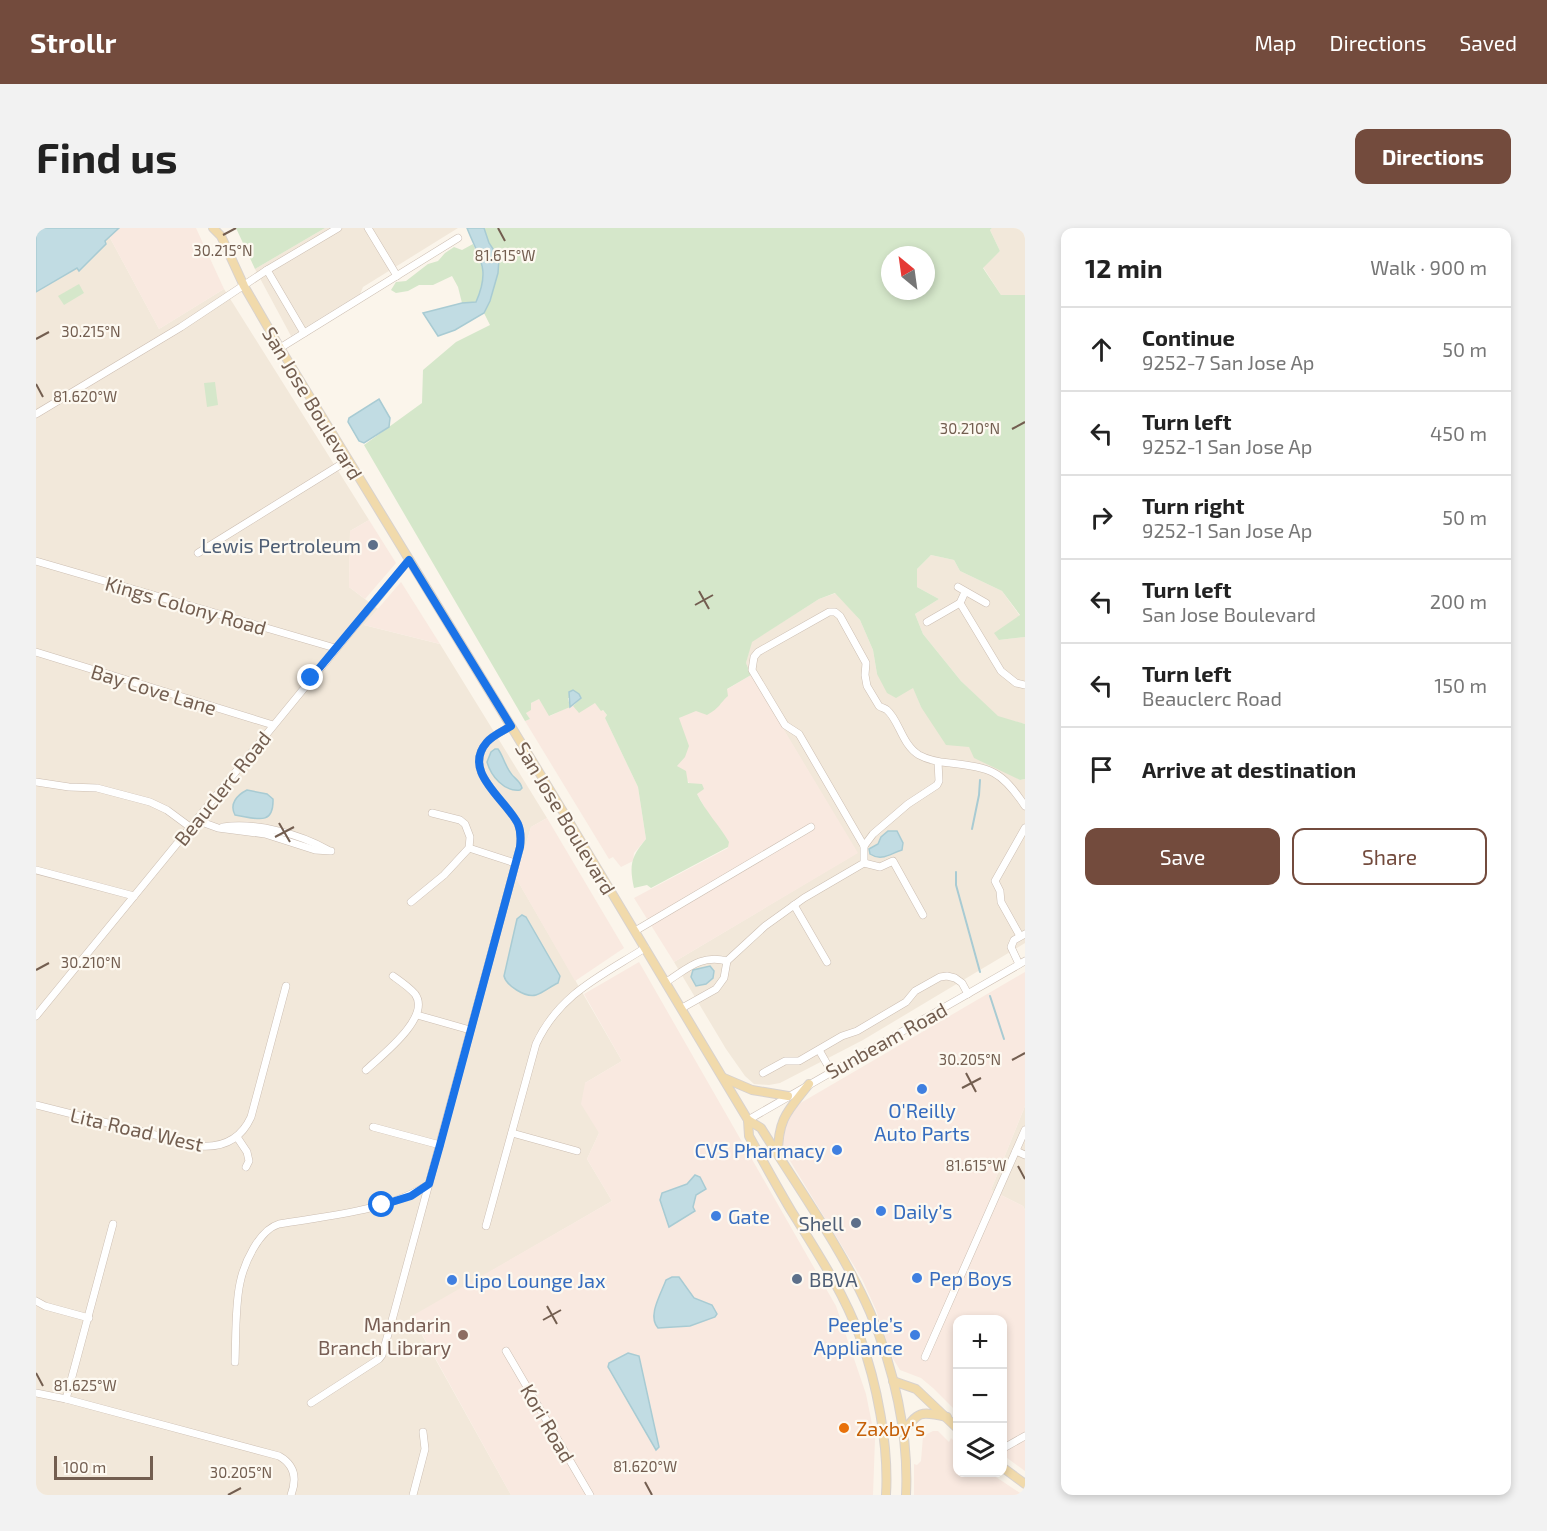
<!DOCTYPE html>
<html lang="en">
<head>
<meta charset="utf-8">
<style>
	:root { --surface:#fff; --page:#f2f2f2; --text:#222; --muted:#767676; --line:#e0e0e0; --accent:#734b3d }
	body { margin:0; font-family:"Exo 2",sans-serif; background:var(--page); color:var(--text) }
	.controls { position:absolute; right:18px; bottom:18px; display:grid; overflow:hidden; border-radius:12px; box-shadow:0 3px 9px #0003 }
	.controls button { width:54px; height:54px; display:grid; place-items:center; padding:0; border:0; border-bottom:2px solid var(--line); background:var(--surface); color:var(--text); font:30px sans-serif }
	.compass { position:absolute; left:845px; top:18px; width:54px; height:54px; border-radius:50%; background:var(--surface); box-shadow:0 3px 9px #0003; rotate:331deg }
	.scale { position:absolute; left:18px; bottom:15px; width:99px; box-sizing:border-box; padding-left:6px; border:3px solid #735e50; border-top:0; font-size:16px; line-height:21px; white-space:nowrap; color:#735e50; -webkit-text-stroke:4px #fdf9f1; paint-order:stroke }
	.stop { position:absolute; width:18px; height:18px; margin:-14px; border:4px solid #1a73e8; border-radius:50%; background:#fff }
	.stop.end { background:#1a73e8; border-color:#fff; box-shadow:0 2px 6px #0008 }
	.list { margin:0; padding:0; list-style:none }
	h2 { display:flex; justify-content:space-between; align-items:center; height:78px; margin:0; padding:0 24px; font-size:26px }
	h2 small { font-size:20px; font-weight:400; color:var(--muted) }
	.list li { display:grid; grid-template-columns:39px 1fr auto; gap:18px; align-items:center; box-sizing:border-box; height:84px; padding:0 24px; border-top:2px solid var(--line) }
	.list b { display:block; font-size:22px; white-space:nowrap }
	.list p { margin:0; font-size:20px; white-space:nowrap; color:var(--muted) }
	.list em { font-size:20px; font-style:normal; color:var(--muted) }
	.actions { display:flex; gap:12px; padding:18px 24px }
	.actions a { flex:1; padding:14px 0; border:2px solid var(--accent); border-radius:12px; text-align:center; font-size:21px; color:var(--accent) }
	.actions .main { background:var(--accent); color:#fff }
	.icon { flex:none; width:33px; height:33px; fill:none; stroke:currentColor; stroke-width:2; stroke-linecap:round; stroke-linejoin:round }
	.map { position:relative; flex:none; width:989px; height:1267px; overflow:hidden; border-radius:12px }
	header { display:flex; align-items:center; gap:36px; box-sizing:border-box; height:84px; padding:0 30px; background:var(--accent); color:#fff }
	header strong { font-size:28px }
	nav { display:flex; gap:33px; margin-inline-start:auto; font-size:21px }
	.intro { display:flex; align-items:center; justify-content:space-between; box-sizing:border-box; height:144px; padding:0 36px }
	h1 { margin:0; font-size:42px }
	.button { padding:15px 27px; border-radius:12px; background:var(--accent); color:#fff; font-size:21px; font-weight:700 }
	main { display:flex; gap:36px; padding:0 36px }
	aside { flex:1; background:var(--surface); border-radius:12px; box-shadow:0 3px 9px #0003 }
	.map>svg:first-child { display:block }
	.residential { fill:#f2e8da }
	.commercial { fill:#f9e9e0 }
	.green { fill:#d5e7ca; fill-rule:evenodd }
	.water { fill:#c1dce3; stroke:#a8cbd3; stroke-width:1.5 }
	.lines { fill:none; stroke-linecap:round; stroke-linejoin:round }
	.stream { stroke:#a8cbd3; stroke-width:2 }
	.minor-casing { stroke:#ccbeb2; stroke-width:8 }
	.major-casing { stroke:#d8d2ce; stroke-width:10 }
	.minor { stroke:#fff; stroke-width:7 }
	.major { stroke:#f1daab; stroke-width:8 }
	.route { stroke:#1a73e8; stroke-width:8 }
	.ticks { fill:none; stroke:#735e50; stroke-width:2 }
	.service-dot { fill:#5c6f8a; stroke:#fdf9f1; stroke-width:2 }
	.shop-dot { fill:#3f7fe0; stroke:#fdf9f1; stroke-width:2 }
	.education-dot { fill:#8d6e63; stroke:#fdf9f1; stroke-width:2 }
	.food-dot { fill:#e8710a; stroke:#fdf9f1; stroke-width:2 }
	.labels { text-anchor:middle; dominant-baseline:central; stroke-width:4.5; stroke-linejoin:round; paint-order:stroke }
	.street-label { font-size:20px; fill:#735e50; stroke:#fdf9f1 }
	.service-label { font-size:20px; fill:#4e5e75; stroke:#fdf9f1; text-anchor:end }
	.shop-label { font-size:20px; fill:#366cbe; stroke:#fdf9f1; text-anchor:start }
	.education-label { font-size:20px; fill:#785e54; stroke:#fdf9f1; text-anchor:end }
	.food-label { font-size:20px; fill:#c56008; stroke:#fdf9f1; text-anchor:start }
	.ticks-label { font-size:15px; text-anchor:middle; fill:#735e50; stroke:#fdf9f1; stroke-width:4.5; stroke-linejoin:round; paint-order:stroke }
</style>
</head>
<body>
<header>
<strong>Strollr</strong>
<nav><a>Map</a><a>Directions</a><a>Saved</a></nav>
</header>
<div class="intro"><h1>Find us</h1><a class="button">Directions</a></div>
<main>
<div class="map">
<svg width="989" height="1267" viewBox="0 0 989 1267">
	<rect width="100%" height="100%" fill="#fbf5eb"/>
	<g class="residential">
		<polygon points="289,0 422,0 327,59 324,66 255,108 219,41"/>
		<polygon points="956,0 989,0 989,67 965,67 947,39 964,23 954,2"/>
		<polygon points="73,8 123,101 188,61 333,292 314,303 313,359 342,381 328,397 404,416 511,590 495,599 480,650 586,833 549,855 563,905 551,931 576,973 376,1089 475,1267 0,1267 0,64 34,42 41,40 44,43 70,16 68,13"/>
		<polygon points="895,327 918,332 924,343 966,363 984,388 963,412 989,409 989,496 962,489 925,453 887,406 879,386 903,371 881,359 881,341"/>
		<polygon points="800,365 824,392 837,422 841,446 877,459 885,479 933,519 984,552 989,551 989,715 827,812 744,855 733,857 718,856 709,848 690,821 638,734 821,625 715,447 710,435 715,414 783,371"/>
		<polygon points="989,878 989,982 987,978 955,962"/>
	</g>
	<g class="commercial">
		<polygon points="83,0 160,0 188,61 123,101 73,8"/>
		<polygon points="333,292 360,335 329,371 313,359 314,303"/>
		<polygon points="365,354 404,416 328,397"/>
		<polygon points="715,447 822,625 638,734 598,670 692,620 661,566 641,538 643,490"/>
		<polygon points="503,471 514,488 537,477 559,474 571,487 569,490 602,559 610,611 598,625 597,633 585,639 577,629 573,631 489,493 494,491 490,485 495,475"/>
		<polygon points="511,590 588,720 539,753 480,650 495,599"/>
		<polygon points="603,734 800,1078 830,1166 839,1211 837,1267 475,1267 376,1088 576,973 551,931 563,905 545,876 549,855 586,833 548,766"/>
		<polygon points="989,744 989,878 955,962 987,978 989,982 989,1243 967,1227 966,1092 921,1092 921,1184 897,1160 885,1150 864,1142 856,1129 840,1082 826,1051 748,923 746,911 747,895 761,877"/>
		<polygon points="897,1203 902,1203 913,1214 915,1210 921,1216 921,1244 954,1245 987,1267 878,1267 878,1236 881,1237 885,1233 887,1208"/>
	</g>
	<g class="green">
		<polygon points="200,0 289,0 219,41"/>
		<path d="M448,0h508l-2,2 10,21 -17,17 18,27h24v342l-26,3 -5,-7 26,-18 -18,-24 -42,-20 -6,-11 -23,-5 -14,14v18l22,12 -24,15 8,20 38,47 37,35 27,8v55l-5,1 -46,-22 -5,-11 -23,-2 -25,-38 -8,-19 -17,10 -9,-5 -10,-19 -4,-24 -13,-30 -25,-27 -16,6 -67,43 -6,21 5,12 -24,14 1,7c-10,9 -7,11 -21,19l-11,-4 -17,7 10,28 -4,11 -8,9 9,5 2,12 14,1 2,5 -7,5c9,18 22,31 32,48l-1,5 -77,41 -4,-3 -13,3c-5,-23 -3,-31 12,-49l-8,-52 -33,-69 2,-3 -4,-5 -2,1 -6,-8 -16,10 -6,-7 8,-8h-13l2,9 -21,9 -10,-17 -8,4v7l-5,3 4,6 -5,2 -161,-276 58,-42 1,-33 33,-28 34,-17 -6,-12 6,-12 9,-43 -10,-15zM854,27h36v36h-36z"/>
		<path d="M437,16c11,26 14,30 3,58l-14,1 -4,-16 -6,-11 -19,9h-14l-11,6 -12,2 -5,-3 5,-8 10,-1 22,-17 10,-3 7,-8 9,-6 8,3z"/>
		<polygon points="43,56 48,65 28,77 22,68"/>
		<polygon points="179,154 182,177 171,179 168,155"/>
	</g>
	<g class="water">
		<polygon points="0,0 83,0 69,13 70,16 43,43 41,40 0,64"/>
		<path d="M431,0h17l5,15 10,15 -1,15 -8,28 -6,12 -29,17 -17,6 -15,-23 39,-10 14,-1c15,-34 3,-43 -9,-74z"/>
		<polygon points="343,171 354,190 353,199 328,215 323,213 312,194 313,190"/>
		<polygon points="537,462 543,466 545,470 534,479 533,464"/>
		<path d="M459,521h3c5,7 7,16 12,23 4,7 10,8 12,16l-2,2c-16,2 -29,-14 -33,-28l4,-10z"/>
		<path d="M211,562l20,4 6,5c1,28 -18,19 -38,16 -6,-11 2,-20 12,-25z"/>
		<path d="M852,603h9l6,12 -1,7c-11,3 -20,12 -32,4l-1,-5 9,-5 3,-7z"/>
		<path d="M486,687l4,2 34,59 -2,7c-7,3 -15,10 -22,12 -11,3 -30,-10 -32,-19l13,-57z"/>
		<polygon points="674,738 678,743 677,750 670,756 660,758 655,749 657,742"/>
		<polygon points="659,947 664,949 670,961 660,967 657,979 659,983 633,999 624,972 626,965 651,956"/>
		<path d="M636,1049h7l15,21 18,7 5,9 -2,3 -25,9 -32,2c-11,-12 3,-34 8,-48z"/>
		<polygon points="592,1125 603,1128 623,1219 620,1222 572,1139 573,1135"/>
	</g>
	<g class="lines">
		<g class="stream">
			<polyline points="936,601 943,567 944,552"/>
			<polyline points="920,644 920,657 944,744"/>
			<polyline points="954,768 968,811"/>
		</g>
		<defs>
			<g id="minor">
				<polyline points="332,0 361,48"/>
				<polyline points="231,42 268,105"/>
				<polyline points="244,120 422,10"/>
				<polyline points="0,186 145,99 231,42 302,0"/>
				<polyline points="162,325 312,232"/>
				<polyline points="0,333 299,420"/>
				<polyline points="922,359 950,375"/>
				<polyline points="924,375 965,443 980,455 989,457"/>
				<polyline points="891,394 924,375 929,364"/>
				<polyline points="0,424 237,497"/>
				<polyline points="0,554 33,559 61,560 114,574 131,582 154,599"/>
				<polyline points="160,592 182,600 229,606 279,622 295,623"/>
				<path d="M187,599c32,-5 77,7 105,23"/>
				<path d="M828,618l-65,-112 -14,-9 -33,-55 2,-13 4,-5 71,-40h6l5,4 26,47 -1,12 2,11 12,20c3,2 6,2 8,4 12,10 15,35 32,45 9,5 20,7 31,8 41,5 51,7 75,43"/>
				<polyline points="433,620 479,635"/>
				<polyline points="828,635 844,639 857,633 887,687"/>
				<polyline points="0,642 98,668"/>
				<polyline points="375,674 408,647 433,620 434,609 429,596 424,592 396,585"/>
				<polyline points="758,677 791,734"/>
				<polyline points="599,703 775,599"/>
				<polyline points="984,708 965,674 964,663 959,653 989,600"/>
				<polyline points="983,736 975,719 978,712 989,706"/>
				<path d="M630,754c21,-13 35,-28 61,-21"/>
				<polyline points="646,780 680,761 688,750 691,733 729,698 768,670 828,635 828,618 837,606 872,576 901,557 903,553 902,534"/>
				<polyline points="381,787 434,802"/>
				<polyline points="0,788 373,332"/>
				<polyline points="783,822 795,843"/>
				<path d="M330,842c15,-14 66,-53 49,-76 -6,-7 -15,-13 -22,-18"/>
				<polyline points="727,845 749,833 763,833 806,808 821,803 870,774 879,763 904,749 911,748 919,750 926,755 932,766"/>
				<path d="M0,877l163,41c24,2 42,-7 52,-29l35,-131"/>
				<polyline points="712,892 989,733"/>
				<polyline points="337,899 404,917"/>
				<polyline points="476,905 541,923"/>
				<polyline points="201,909 211,924 213,933 210,939"/>
				<polyline points="980,923 989,927"/>
				<path d="M450,998l50,-182c23,-50 65,-68 109,-96"/>
				<polyline points="0,1073 9,1078 53,1090"/>
				<polyline points="470,1123 554,1267"/>
				<polyline points="889,1129 989,902"/>
				<path d="M199,1134c1,-24 0,-56 5,-79 4,-20 19,-53 39,-59 47,-8 110,-13 150,-40"/>
				<path d="M0,1165l30,6 213,57c16,9 18,23 12,39"/>
				<polyline points="30,1171 77,996"/>
				<path d="M275,1175l68,-44 3,-4 9,-31 129,-477c1,-8 1,-16 -2,-23 -12,-25 -57,-52 -31,-82 6,-7 16,-11 24,-16"/>
				<polyline points="966,1221 989,1208"/>
				<polyline points="377,1267 389,1221 387,1204"/>
			</g>
			<g id="major">
				<path d="M177,0l8,8 23,50 36,62 276,452 192,320 1,16c14,25 28,51 43,76 25,40 52,81 68,125 17,46 29,109 26,158"/>
				<polyline points="688,850 716,862 752,868"/>
				<path d="M712,892l13,8c36,58 82,122 109,184 24,56 39,122 36,183"/>
				<path d="M742,926c0,-36 10,-43 31,-70"/>
				<polyline points="857,1153 880,1161 921,1200"/>
				<path d="M867,1205c15,-22 17,-22 44,-16"/>
				<polyline points="966,1239 989,1256"/>
			</g>
		</defs>
		<use href="#minor" class="minor-casing"/>
		<use href="#major" class="major-casing"/>
		<use href="#minor" class="minor"/>
		<use href="#major" class="major"/>
	</g>
	<g class="lines">
		<path class="route" d="M275,450l98,-118 102,166c-8,5 -18,9 -24,16 -26,30 19,57 31,82 3,7 3,15 2,23l-80,298 -11,39 -18,12 -29,9"/>
	</g>
	<path class="ticks" d="M462,0l7,13M187,7l13,-7M0,111l13,-7M0,156l7,13M976,201l13,-7M663,363l10,18M659,377l18,-10M243,595l11,19M239,609l19,-10M0,742l13,-7M976,832l13,-7M930,845l10,19M926,860l19,-10M982,938l7,13M511,1078l10,18M507,1092l18,-10M0,1145l7,13M609,1254l7,13M192,1267l13,-7"/>
	<g class="service-dot">
		<circle cx="337" cy="317" r="6"/>
		<circle cx="820" cy="995" r="6"/>
		<circle cx="761" cy="1051" r="6"/>
	</g>
	<g class="shop-dot">
		<circle cx="886" cy="861" r="6"/>
		<circle cx="801" cy="922" r="6"/>
		<circle cx="845" cy="983" r="6"/>
		<circle cx="680" cy="988" r="6"/>
		<circle cx="881" cy="1050" r="6"/>
		<circle cx="416" cy="1052" r="6"/>
		<circle cx="879" cy="1107" r="6"/>
	</g>
	<circle class="education-dot" cx="427" cy="1107" r="6"/>
	<circle class="food-dot" cx="808" cy="1200" r="6"/>
	<g class="labels">
		<g class="street-label">
			<text transform="translate(277 175) rotate(59)">San Jose Boulevard</text>
			<text transform="translate(150 377) rotate(16)">Kings Colony Road</text>
			<text transform="translate(118 461) rotate(17)">Bay Cove Lane</text>
			<text transform="translate(186 560) rotate(-51)">Beauclerc Road</text>
			<text transform="translate(530 590) rotate(59)">San Jose Boulevard</text>
			<text transform="translate(850 812) rotate(-29)">Sunbeam Road</text>
			<text transform="translate(101 901) rotate(13)">Lita Road West</text>
			<text transform="translate(512 1195) rotate(60)">Kori Road</text>
		</g>
		<g class="service-label">
			<text x="325" y="317">Lewis Pertroleum</text>
			<text x="808" y="995">Shell</text>
			<text x="773" y="1051" text-anchor="start">BBVA</text>
		</g>
		<g class="shop-label">
			<text x="886" y="882" text-anchor="middle">O'Reilly<tspan x="886" dy="23">Auto Parts</tspan></text>
			<text x="789" y="922" text-anchor="end">CVS Pharmacy</text>
			<text x="857" y="983">Daily’s</text>
			<text x="692" y="988">Gate</text>
			<text x="893" y="1050">Pep Boys</text>
			<text x="428" y="1052">Lipo Lounge Jax</text>
			<text x="867" y="1096" text-anchor="end">Peeple’s<tspan x="867" dy="23">Appliance</tspan></text>
		</g>
		<g class="education-label">
			<text x="415" y="1096">Mandarin<tspan x="415" dy="23">Branch Library</tspan></text>
		</g>
		<g class="food-label">
			<text x="820" y="1200">Zaxby's</text>
		</g>
	</g>
	<g class="ticks-label">
		<text x="187" y="28">30.215°N</text>
		<text x="469" y="33">81.615°W</text>
		<text x="55" y="109">30.215°N</text>
		<text x="49" y="174">81.620°W</text>
		<text x="934" y="206">30.210°N</text>
		<text x="55" y="740">30.210°N</text>
		<text x="934" y="837">30.205°N</text>
		<text x="940" y="943">81.615°W</text>
		<text x="49" y="1163">81.625°W</text>
		<text x="609" y="1244">81.620°W</text>
		<text x="205" y="1250">30.205°N</text>
	</g>
</svg>
<div class="controls">
<button>+</button>
<button>−</button>
<button><svg class="icon" aria-label="layers" viewBox="0 0 24 24"><path d="M12 4l9 5-9 5-9-5zM3 14l9 5 9-5"/></svg></button>
</div>
<svg class="compass" viewBox="-18 -18 36 36"><path d="M0-13l5 13h-10z" fill="#e53935"/><path d="M0 13l5-13h-10z" fill="#767676"/></svg>
<div class="scale">100 m</div>
<div class="stop" style="left:346px;top:977px"></div>
<div class="stop end" style="left:275px;top:450px"></div>
</div>
<aside>
<h2>12 min<small>Walk · 900 m</small></h2>
<ul class="list">
<li><svg class="icon" aria-label="ahead" viewBox="0 0 24 24"><path d="M12 20V5M6 11l6-6 6 6"/></svg><div><b>Continue</b><p>9252-7 San Jose Ap</p></div><em>50 m</em></li>
<li><svg class="icon" aria-label="left" viewBox="0 0 24 24"><path d="M17 20v-9H6M10 6l-5 5 5 5"/></svg><div><b>Turn left</b><p>9252-1 San Jose Ap</p></div><em>450 m</em></li>
<li><svg class="icon" aria-label="right" viewBox="0 0 24 24"><path d="M7 20v-9h11M14 6l5 5-5 5"/></svg><div><b>Turn right</b><p>9252-1 San Jose Ap</p></div><em>50 m</em></li>
<li><svg class="icon" aria-label="left" viewBox="0 0 24 24"><path d="M17 20v-9H6M10 6l-5 5 5 5"/></svg><div><b>Turn left</b><p>San Jose Boulevard</p></div><em>200 m</em></li>
<li><svg class="icon" aria-label="left" viewBox="0 0 24 24"><path d="M17 20v-9H6M10 6l-5 5 5 5"/></svg><div><b>Turn left</b><p>Beauclerc Road</p></div><em>150 m</em></li>
<li><svg class="icon" aria-label="arrive" viewBox="0 0 24 24"><path d="M6 21V4h12l-3 4 3 4H6"/></svg><div><b>Arrive at destination</b></div></li>
</ul>
<div class="actions"><a class="main">Save</a><a>Share</a></div>
</aside>
</main>
</body>
</html>
